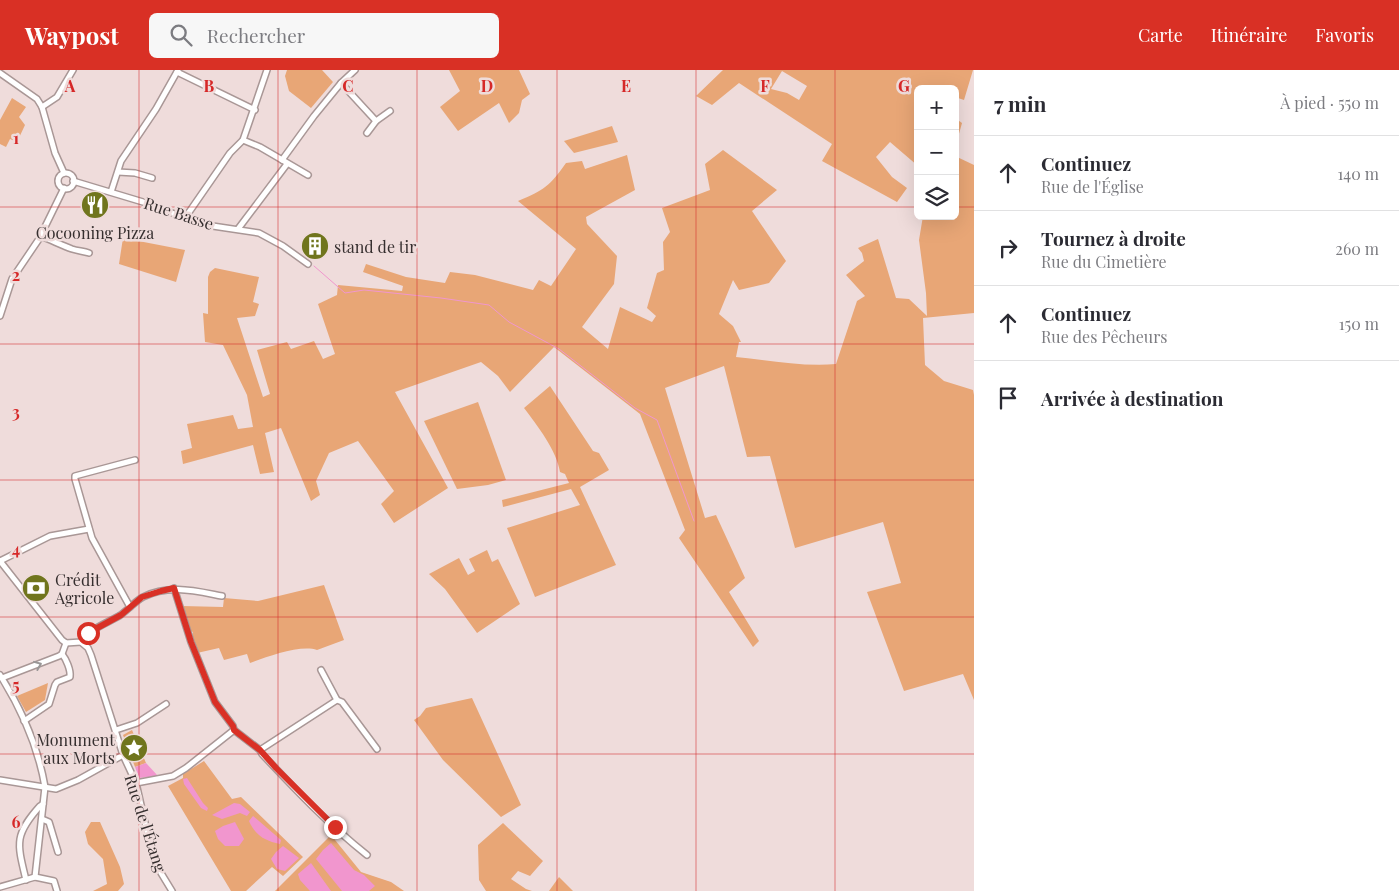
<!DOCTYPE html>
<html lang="fr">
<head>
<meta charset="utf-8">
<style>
	:root { --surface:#fff; --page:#f7f7f7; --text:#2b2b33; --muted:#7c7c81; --line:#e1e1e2; --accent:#d93025 }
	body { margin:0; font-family:"Playfair Display",serif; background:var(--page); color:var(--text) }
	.controls { position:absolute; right:15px; top:15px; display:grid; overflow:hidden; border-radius:8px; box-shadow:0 5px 20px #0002 }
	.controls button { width:45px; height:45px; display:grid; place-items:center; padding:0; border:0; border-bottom:1px solid var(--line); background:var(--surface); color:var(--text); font:25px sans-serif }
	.stop { position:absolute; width:15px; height:15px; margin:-11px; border:4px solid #d93025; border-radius:50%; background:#fff }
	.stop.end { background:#d93025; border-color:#fff; box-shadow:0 1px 5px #0008 }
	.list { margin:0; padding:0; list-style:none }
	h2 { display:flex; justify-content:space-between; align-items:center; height:65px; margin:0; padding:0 20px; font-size:21px }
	h2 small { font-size:16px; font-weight:400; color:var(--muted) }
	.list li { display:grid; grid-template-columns:32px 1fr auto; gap:15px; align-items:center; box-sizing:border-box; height:75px; padding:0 20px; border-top:1px solid var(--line) }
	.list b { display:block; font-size:19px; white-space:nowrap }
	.list p { margin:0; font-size:16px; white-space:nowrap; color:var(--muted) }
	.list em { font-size:16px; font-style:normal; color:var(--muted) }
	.icon { flex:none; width:28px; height:28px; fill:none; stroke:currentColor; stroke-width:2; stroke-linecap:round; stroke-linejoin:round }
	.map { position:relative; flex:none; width:974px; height:821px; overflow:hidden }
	header { display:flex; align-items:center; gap:30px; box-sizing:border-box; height:70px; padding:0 25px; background:var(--accent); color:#fff }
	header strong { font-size:24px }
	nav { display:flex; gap:28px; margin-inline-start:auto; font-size:18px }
	.search { width:350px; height:45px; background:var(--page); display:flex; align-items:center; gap:12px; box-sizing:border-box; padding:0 18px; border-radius:8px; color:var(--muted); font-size:19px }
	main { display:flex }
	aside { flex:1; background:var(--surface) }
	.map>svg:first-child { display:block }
	.green { fill:#e8a676; fill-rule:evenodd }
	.water { fill:#f196ce }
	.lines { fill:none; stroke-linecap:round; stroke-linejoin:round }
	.stream { stroke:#f196ce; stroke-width:1 }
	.street-casing { stroke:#a99796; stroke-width:8 }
	.street { stroke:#fff; stroke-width:5 }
	.oneway { stroke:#9a9797 }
	.route { stroke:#d93025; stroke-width:6 }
	.grid { fill:none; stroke:#d62828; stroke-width:1; stroke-opacity:0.55 }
	.labels { text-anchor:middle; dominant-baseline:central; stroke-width:5; stroke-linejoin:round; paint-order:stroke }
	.street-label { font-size:16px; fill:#362f2f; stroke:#efdcdb }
	.poi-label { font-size:16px; fill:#362f2f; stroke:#efdcdb; text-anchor:start }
	.grid-label { font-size:16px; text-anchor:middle; font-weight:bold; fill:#d62828; stroke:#efdcdb; stroke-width:5; stroke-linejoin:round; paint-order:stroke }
</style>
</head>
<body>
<header>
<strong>Waypost</strong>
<div class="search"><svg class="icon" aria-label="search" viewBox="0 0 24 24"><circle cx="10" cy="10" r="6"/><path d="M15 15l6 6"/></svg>Rechercher</div>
<nav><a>Carte</a><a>Itinéraire</a><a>Favoris</a></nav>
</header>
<main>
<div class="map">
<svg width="974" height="821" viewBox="0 0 974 821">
	<rect width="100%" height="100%" fill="#efdcdb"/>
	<g class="green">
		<polygon points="287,0 322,0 333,12 311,38 289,21 285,6"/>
		<polygon points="449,0 519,0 530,24 522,30 519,43 509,53 499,33 458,61 440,37 460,21"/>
		<path d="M723,0h250l-9,30 -9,-3v-8h-37v77l-28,-24 -14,15 16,20 15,11 -10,14 -75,-41 10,-17 -93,-61 -27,22 -16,-9zM782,1l25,15 -8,14 -12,-7 -16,-4z"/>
		<polygon points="12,28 26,37 19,47 25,55 17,72 10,69 6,77 0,74 0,50"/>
		<polygon points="955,48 962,53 955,78"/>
		<polygon points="612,56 618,72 574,83 564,71"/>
		<path d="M723,80l54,40 -25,21 34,50 -17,22 -30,7 -6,-10 -14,34 14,12 8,16h-2l-3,15c33,3 67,10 100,7l21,-63 8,-5 -19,-21 18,-14 -2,-8 -4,-5 20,-9 18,59 13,1 18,17 -1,-23 -7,-53 4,-24h32v-60l19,9v148l-51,5 2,47 19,16 29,9 1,5v305l-11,-26 -59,17 -37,-99 34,-9 -18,-61 -88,26 -25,-92 -23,1 -23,-91 -59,22 40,130 11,-3 29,63 -16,14 30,49 -6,6 -74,-109 6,-8 -45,-116 -86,-67 -44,45 -12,-16 -17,-14 -86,30 53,96 -54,35 -13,-19 13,-13 -36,-50 -29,12 -13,28 4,14 -9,6 -30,-73 -16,5 9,39 -14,2 -7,-29 -70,19 -2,-13 11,-3 -5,-24 46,-9 5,14 15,-2 -6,-32 -24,-50 -18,-3 -2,-29 5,1v-37l2,-5 5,-4 44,9 -6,25 6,2 -4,12 -18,2 26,79 7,-3 -13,-44 30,-8 4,7 23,-8 9,18 12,-5 -17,-50 19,-9 1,-10 64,6 1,-5 -40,-14 3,-8 40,13 39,6 5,-11 25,3 58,15 6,-10 12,6 25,-37 -58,-48c26,-11 32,-15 48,-38l16,-2 3,8 42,-14 8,35 -49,27 1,7 30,32 -3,28 -32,43 26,22 12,-42 32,15 4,-6 -9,-8 10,-35 7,-3 -1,-28 7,-10 -8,-24 48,-18 -5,-26z"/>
		<polygon points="123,168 185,180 176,212 119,194"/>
		<path d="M550,316l43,65 6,2 10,17 -29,17 36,78 -81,32 -28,-69 73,-23 -9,-16 -68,18 -1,-7 67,-17 -4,-9 -5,-2c-3,-21 -23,-47 -36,-64z"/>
		<polygon points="478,332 506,410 488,415 457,419 424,351"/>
		<polygon points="487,480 492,492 498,489 520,534 477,563 445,519 429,504 459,488 468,505 475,501 469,489"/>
		<path d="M324,515l20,55 -27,10c-16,-6 -51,7 -67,13l-3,-9 -23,6 -5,-12 -22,5 -5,-16 1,-5 -3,-1 -8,-25 41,1 1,-9 34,3z"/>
		<polygon points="48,613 45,630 26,642 17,626"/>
		<polygon points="472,628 521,735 501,747 443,690 414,650 420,646 426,638"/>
		<polygon points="132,660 146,693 135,697 123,665"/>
		<polygon points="204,691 232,729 241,727 303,787 283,806 272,797 246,821 231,821 168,716 183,708 183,704"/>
		<polygon points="91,752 100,752 120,797 124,814 118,821 93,821 107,814 103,789 88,774 85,762"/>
		<polygon points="503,753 543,791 530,806 518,801 511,809 526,819 532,821 486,821 479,810 478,775"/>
		<polygon points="331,765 361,802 391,812 404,821 275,821"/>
		<polygon points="559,807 573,821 549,821"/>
	</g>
	<g class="water">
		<polygon points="146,693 158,706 139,708 135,697"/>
		<polygon points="187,708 203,733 208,738 207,741 201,738 184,714 183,709"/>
		<polygon points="234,733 240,734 250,742 247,746 240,743 222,749 212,745"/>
		<path d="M253,746l28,24 -1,4c-15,-3 -25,-9 -31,-23z"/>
		<polygon points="235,752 244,769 239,776 225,776 218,769 215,761 223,756"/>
		<polygon points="331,773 354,800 364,805 375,816 369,821 342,821 316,789 323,780"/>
		<polygon points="283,776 299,788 285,801 277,799 271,789 276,782"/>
		<polygon points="311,793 331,821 310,821 300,810 298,804"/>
	</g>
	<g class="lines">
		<polyline class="stream" points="314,196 345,223 364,220 441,228 489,235 509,252 559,279 635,338 657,350 694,451"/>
		<defs>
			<g id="street">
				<polyline points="177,2 255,40"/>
				<polyline points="0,3 37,29 42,37 55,83 64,103"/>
				<polyline points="341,13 376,51 367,63"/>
				<polyline points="42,37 57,27 73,0"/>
				<polyline points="376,51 390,41"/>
				<polyline points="243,70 260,77 308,105"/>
				<polyline points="282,90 314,46 341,13 355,0"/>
				<polyline points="118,102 135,103 152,108"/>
				<circle cx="66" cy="111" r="8"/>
				<polyline points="73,111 143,132 185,148 206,155 259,163 283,176 308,194"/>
				<polyline points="111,122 121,91 156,39 178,0"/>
				<polyline points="185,148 230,83 243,70 267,0"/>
				<polyline points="238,159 287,94"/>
				<path d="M40,166c11,4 21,9 32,13 6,2 11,2 17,4"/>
				<polyline points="0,246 12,209 39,169 64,118"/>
				<polyline points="0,491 62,570 66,573"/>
				<polyline points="0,491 50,466 89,459"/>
				<path d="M174,518l17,54 24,60 18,24 1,4 26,20 2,4c33,35 67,71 105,101"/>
				<polyline points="130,537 92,468 75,409 75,406 135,390"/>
				<polyline points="81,572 88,578 91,585 123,685 136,713 151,779 161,803 172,821"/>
				<path d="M66,573l15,-1c9,-13 24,-18 38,-26 8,-5 15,-14 24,-19 26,-13 52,-6 79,-1"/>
				<polyline points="321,600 337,630"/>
				<path d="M0,605c22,35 38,71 45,112l-10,90"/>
				<polyline points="2,608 59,586 62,584 66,573"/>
				<path d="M24,651l25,-17 6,-19 2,-3 13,-5c1,-7 -4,-18 -8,-23"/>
				<polyline points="116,660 137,653 166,634"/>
				<polyline points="260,680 337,630 342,632 377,679"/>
				<polyline points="0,710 56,719 78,710 123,685"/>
				<polyline points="136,713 173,706 186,698 234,660"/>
				<polyline points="42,749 49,752 58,782"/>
				<path d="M26,810c-9,-37 -12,-45 14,-74l3,-2"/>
				<polyline points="0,817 35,807 54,811 57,821"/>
			</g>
		</defs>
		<use href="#street" class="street-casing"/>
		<use href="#street" class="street"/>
	</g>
	<defs><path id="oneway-chevron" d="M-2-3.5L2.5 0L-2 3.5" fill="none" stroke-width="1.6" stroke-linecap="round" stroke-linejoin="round" transform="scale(1.25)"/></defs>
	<use class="oneway" href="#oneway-chevron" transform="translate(38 595) rotate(-22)"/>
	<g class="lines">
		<polyline class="route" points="88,563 121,545 142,527 161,521 174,518 191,572 215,632 233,656 234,660 260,680 276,698 335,757"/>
	</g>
	<path class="grid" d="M139,0v821M278,0v821M417,0v821M557,0v821M696,0v821M835,0v821M0,137h918M955,137h19M0,274h974M0,410h974M0,547h974M0,684h974"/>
	<defs>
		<symbol id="restaurant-disc" viewBox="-11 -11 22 22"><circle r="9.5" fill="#70751d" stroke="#efdcdb"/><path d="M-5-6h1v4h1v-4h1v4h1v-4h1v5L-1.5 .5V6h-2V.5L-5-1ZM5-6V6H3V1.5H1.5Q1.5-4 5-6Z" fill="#fff"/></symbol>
		<symbol id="building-disc" viewBox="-11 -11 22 22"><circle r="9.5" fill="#70751d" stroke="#efdcdb"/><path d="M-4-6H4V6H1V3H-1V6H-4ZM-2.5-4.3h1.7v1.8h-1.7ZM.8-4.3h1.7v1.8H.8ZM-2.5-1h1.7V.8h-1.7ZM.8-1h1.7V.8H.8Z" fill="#fff"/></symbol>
		<symbol id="bank-disc" viewBox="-11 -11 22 22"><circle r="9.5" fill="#70751d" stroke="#efdcdb"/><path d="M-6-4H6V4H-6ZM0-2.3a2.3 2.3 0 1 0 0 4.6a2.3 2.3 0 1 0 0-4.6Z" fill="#fff"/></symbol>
		<symbol id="sight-disc" viewBox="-11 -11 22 22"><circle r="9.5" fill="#70751d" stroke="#efdcdb"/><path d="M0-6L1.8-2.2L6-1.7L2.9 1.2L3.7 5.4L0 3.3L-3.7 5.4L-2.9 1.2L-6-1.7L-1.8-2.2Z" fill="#fff"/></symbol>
	</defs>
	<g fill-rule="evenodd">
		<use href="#restaurant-disc" x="79" y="119" width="32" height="32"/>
		<use href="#building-disc" x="299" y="160" width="32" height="32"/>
		<use href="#bank-disc" x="20" y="502" width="32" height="32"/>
		<use href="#sight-disc" x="118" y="662" width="32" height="32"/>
	</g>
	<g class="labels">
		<g class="street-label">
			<text transform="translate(179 143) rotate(18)">Rue Basse</text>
			<text transform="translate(146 753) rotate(72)">Rue de l'Étang</text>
		</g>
		<g class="poi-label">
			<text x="95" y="162" text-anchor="middle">Cocooning Pizza</text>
			<text x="334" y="176">stand de tir</text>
			<text x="55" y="509">Crédit<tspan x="55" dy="18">Agricole</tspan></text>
			<text x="115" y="669" text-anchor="end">Monument<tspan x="115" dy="18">aux Morts</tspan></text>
		</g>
	</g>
	<g class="grid-label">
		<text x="70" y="22">A</text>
		<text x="209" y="22">B</text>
		<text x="348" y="22">C</text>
		<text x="487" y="22">D</text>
		<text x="626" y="22">E</text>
		<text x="765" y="22">F</text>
		<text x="904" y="22">G</text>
		<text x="16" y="74">1</text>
		<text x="16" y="211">2</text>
		<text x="16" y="348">3</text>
		<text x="16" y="485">4</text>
		<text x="16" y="621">5</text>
		<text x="16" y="758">6</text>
	</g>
</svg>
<div class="controls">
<button>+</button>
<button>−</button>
<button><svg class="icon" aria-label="layers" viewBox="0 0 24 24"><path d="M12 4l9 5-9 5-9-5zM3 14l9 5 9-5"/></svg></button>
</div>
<div class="stop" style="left:88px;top:563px"></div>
<div class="stop end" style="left:335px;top:757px"></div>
</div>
<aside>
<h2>7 min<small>À pied · 550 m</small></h2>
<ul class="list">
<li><svg class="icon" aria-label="ahead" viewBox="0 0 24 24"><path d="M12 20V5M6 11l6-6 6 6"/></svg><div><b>Continuez</b><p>Rue de l'Église</p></div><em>140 m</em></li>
<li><svg class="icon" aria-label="right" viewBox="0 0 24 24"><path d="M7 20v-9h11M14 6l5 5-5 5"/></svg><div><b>Tournez à droite</b><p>Rue du Cimetière</p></div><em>260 m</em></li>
<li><svg class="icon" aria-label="ahead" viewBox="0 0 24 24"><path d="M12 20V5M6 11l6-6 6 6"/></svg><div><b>Continuez</b><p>Rue des Pêcheurs</p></div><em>150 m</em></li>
<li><svg class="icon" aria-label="arrive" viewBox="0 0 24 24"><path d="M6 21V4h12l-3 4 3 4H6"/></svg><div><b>Arrivée à destination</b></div></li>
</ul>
</aside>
</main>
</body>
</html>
